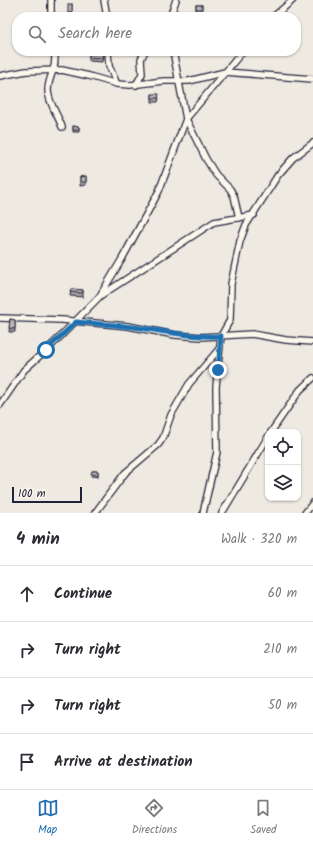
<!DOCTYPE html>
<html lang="en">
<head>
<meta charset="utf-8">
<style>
	:root { --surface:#fff; --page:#f7f7f7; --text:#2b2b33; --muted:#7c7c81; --line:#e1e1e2; --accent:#1f6fb2 }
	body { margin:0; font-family:Kalam,sans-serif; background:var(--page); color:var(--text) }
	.controls { position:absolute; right:12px; bottom:12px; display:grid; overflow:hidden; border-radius:8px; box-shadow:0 1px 3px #0004 }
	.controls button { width:36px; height:36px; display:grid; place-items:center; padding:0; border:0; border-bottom:1px solid var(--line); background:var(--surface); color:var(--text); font:20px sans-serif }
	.scale { position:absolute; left:12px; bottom:10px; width:70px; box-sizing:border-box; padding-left:4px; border:2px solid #22223b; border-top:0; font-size:11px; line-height:14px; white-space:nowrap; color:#22223b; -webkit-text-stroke:3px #fbf7ec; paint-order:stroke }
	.stop { position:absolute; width:12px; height:12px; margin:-9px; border:3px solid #1f6fb2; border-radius:50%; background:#fff }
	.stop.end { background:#1f6fb2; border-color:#fff; box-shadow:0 1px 4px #0008 }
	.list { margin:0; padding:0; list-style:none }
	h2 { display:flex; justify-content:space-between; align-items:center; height:52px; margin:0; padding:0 16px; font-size:17px }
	h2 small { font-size:13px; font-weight:400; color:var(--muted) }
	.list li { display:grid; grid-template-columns:26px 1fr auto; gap:12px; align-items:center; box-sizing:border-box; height:56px; padding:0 16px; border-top:1px solid var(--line) }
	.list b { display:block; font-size:15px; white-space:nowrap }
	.list em { font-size:13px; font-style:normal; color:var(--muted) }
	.icon { flex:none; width:22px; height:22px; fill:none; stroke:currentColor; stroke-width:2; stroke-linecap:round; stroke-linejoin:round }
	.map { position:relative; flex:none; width:313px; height:513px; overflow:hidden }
	.search { position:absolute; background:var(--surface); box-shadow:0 1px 3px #0004; left:12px; right:12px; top:12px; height:44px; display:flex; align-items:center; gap:10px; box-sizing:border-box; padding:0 14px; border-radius:16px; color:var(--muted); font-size:15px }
	.sheet { height:276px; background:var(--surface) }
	nav { display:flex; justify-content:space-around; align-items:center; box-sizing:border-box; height:56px; border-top:1px solid var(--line); background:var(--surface); font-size:11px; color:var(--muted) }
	nav a { display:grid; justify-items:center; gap:2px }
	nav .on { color:var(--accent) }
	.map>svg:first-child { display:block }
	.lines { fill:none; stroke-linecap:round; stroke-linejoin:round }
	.street-casing { stroke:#22223b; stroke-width:8 }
	.street { stroke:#fbf7ec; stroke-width:5.5 }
	.wall { fill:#a29e9e; stroke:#22223b }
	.building { fill:#bcb8b8; stroke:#22223b }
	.route { stroke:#1f6fb2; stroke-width:5 }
</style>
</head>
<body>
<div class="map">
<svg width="313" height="513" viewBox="0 0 313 513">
	<rect width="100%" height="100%" fill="#eeeae2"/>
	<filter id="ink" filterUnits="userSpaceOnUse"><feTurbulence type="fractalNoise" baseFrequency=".025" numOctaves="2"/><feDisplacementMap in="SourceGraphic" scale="8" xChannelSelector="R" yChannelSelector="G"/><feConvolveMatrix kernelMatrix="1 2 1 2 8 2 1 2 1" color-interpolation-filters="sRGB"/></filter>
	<g filter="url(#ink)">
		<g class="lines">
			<defs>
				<g id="street">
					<polyline points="104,0 107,17"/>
					<polyline points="51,17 51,0"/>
					<polyline points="170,17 176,0"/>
					<polyline points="273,17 293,0"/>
					<path d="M54,51c4,18 -6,24 -6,40 1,13 10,24 14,36"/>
					<polyline points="108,51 109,66 117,84"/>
					<polyline points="173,51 186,119 206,159 216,175 230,189 234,196 239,218"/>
					<polyline points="0,76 26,71 62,70 89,76 117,84 130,85 164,81 189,81 225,72 313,79"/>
					<polyline points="136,85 142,74 141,59 145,51"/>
					<polyline points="101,294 122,259 159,191 186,119 243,51"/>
					<polyline points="0,318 62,320 128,326 175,335 201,337 252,334 286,340 313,342"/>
					<polyline points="0,405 24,370 54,343 100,296 214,222 254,215"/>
					<polyline points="271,432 300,390 313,378"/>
					<polyline points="95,513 125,473 158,445 163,438 171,415 189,384 219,349"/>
					<polyline points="203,513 217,452 216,387 219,355 221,336 230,320 231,284 240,241 246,225 278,175 293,158 313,143"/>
					<polyline points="222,513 268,437"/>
					<polyline points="305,513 313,503"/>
				</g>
			</defs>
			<use href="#street" class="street-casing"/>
			<use href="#street" class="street"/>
		</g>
		<g class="wall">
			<polygon points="72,4 72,17 68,17 68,13"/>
			<polygon points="196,5 202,5 202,13 196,12"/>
			<polygon points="89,54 103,54 102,62 89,61"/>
			<polygon points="152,94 159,98 158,102 152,102"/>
			<polygon points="73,126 79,127 79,132 73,132"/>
			<polygon points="86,176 86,185 80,186 80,177"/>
			<polygon points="71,289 83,290 83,297 70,296"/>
			<polygon points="10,319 15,320 15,332 9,332"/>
			<polygon points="92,471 98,471 98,477 91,476"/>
		</g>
		<g class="building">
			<rect x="68" y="4" width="4" height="9"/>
			<rect x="196" y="5" width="6" height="4"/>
			<polygon points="89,54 103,54 102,58 89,57"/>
			<polygon points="152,94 159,94 158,98 152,98"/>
			<polygon points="73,126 79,127 79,130 73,130"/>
			<polygon points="86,176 86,182 80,182 80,177"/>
			<polygon points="71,289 83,290 83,293 70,292"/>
			<polygon points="10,319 15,320 15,329 9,328"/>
			<polygon points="92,471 98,471 98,475 91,474"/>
		</g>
	</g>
	<g class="lines" filter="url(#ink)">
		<path class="route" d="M46,350l30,-28c23,2 48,3 71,7 27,4 46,8 74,7l-3,34"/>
	</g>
</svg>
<div class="controls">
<button><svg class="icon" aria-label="locate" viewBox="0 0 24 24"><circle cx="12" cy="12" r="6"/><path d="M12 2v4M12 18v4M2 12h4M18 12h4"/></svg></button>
<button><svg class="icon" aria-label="layers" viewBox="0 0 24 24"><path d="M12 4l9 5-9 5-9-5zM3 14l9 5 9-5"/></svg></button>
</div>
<div class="scale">100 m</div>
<div class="stop" style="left:46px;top:350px"></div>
<div class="stop end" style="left:218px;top:370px"></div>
<div class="search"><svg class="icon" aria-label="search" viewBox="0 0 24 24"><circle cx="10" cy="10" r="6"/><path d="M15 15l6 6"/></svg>Search here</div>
</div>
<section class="sheet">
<h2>4 min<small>Walk · 320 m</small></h2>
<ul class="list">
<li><svg class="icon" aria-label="ahead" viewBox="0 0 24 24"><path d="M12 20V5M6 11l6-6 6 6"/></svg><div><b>Continue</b></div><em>60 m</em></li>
<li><svg class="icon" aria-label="right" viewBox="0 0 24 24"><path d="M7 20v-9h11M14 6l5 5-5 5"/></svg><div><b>Turn right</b></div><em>210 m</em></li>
<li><svg class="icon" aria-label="right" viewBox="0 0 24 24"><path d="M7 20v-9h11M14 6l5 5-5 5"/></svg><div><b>Turn right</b></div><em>50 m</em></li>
<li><svg class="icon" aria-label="arrive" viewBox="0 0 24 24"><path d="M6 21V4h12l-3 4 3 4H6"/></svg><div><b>Arrive at destination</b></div></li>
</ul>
</section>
<nav>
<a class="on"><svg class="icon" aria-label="map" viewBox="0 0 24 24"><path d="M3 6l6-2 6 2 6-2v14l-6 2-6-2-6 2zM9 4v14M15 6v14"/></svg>Map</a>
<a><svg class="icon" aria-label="directions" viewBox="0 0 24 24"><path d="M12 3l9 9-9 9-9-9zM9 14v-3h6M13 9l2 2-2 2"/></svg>Directions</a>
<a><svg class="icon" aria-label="saved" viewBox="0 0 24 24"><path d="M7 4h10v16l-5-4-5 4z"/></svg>Saved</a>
</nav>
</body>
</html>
